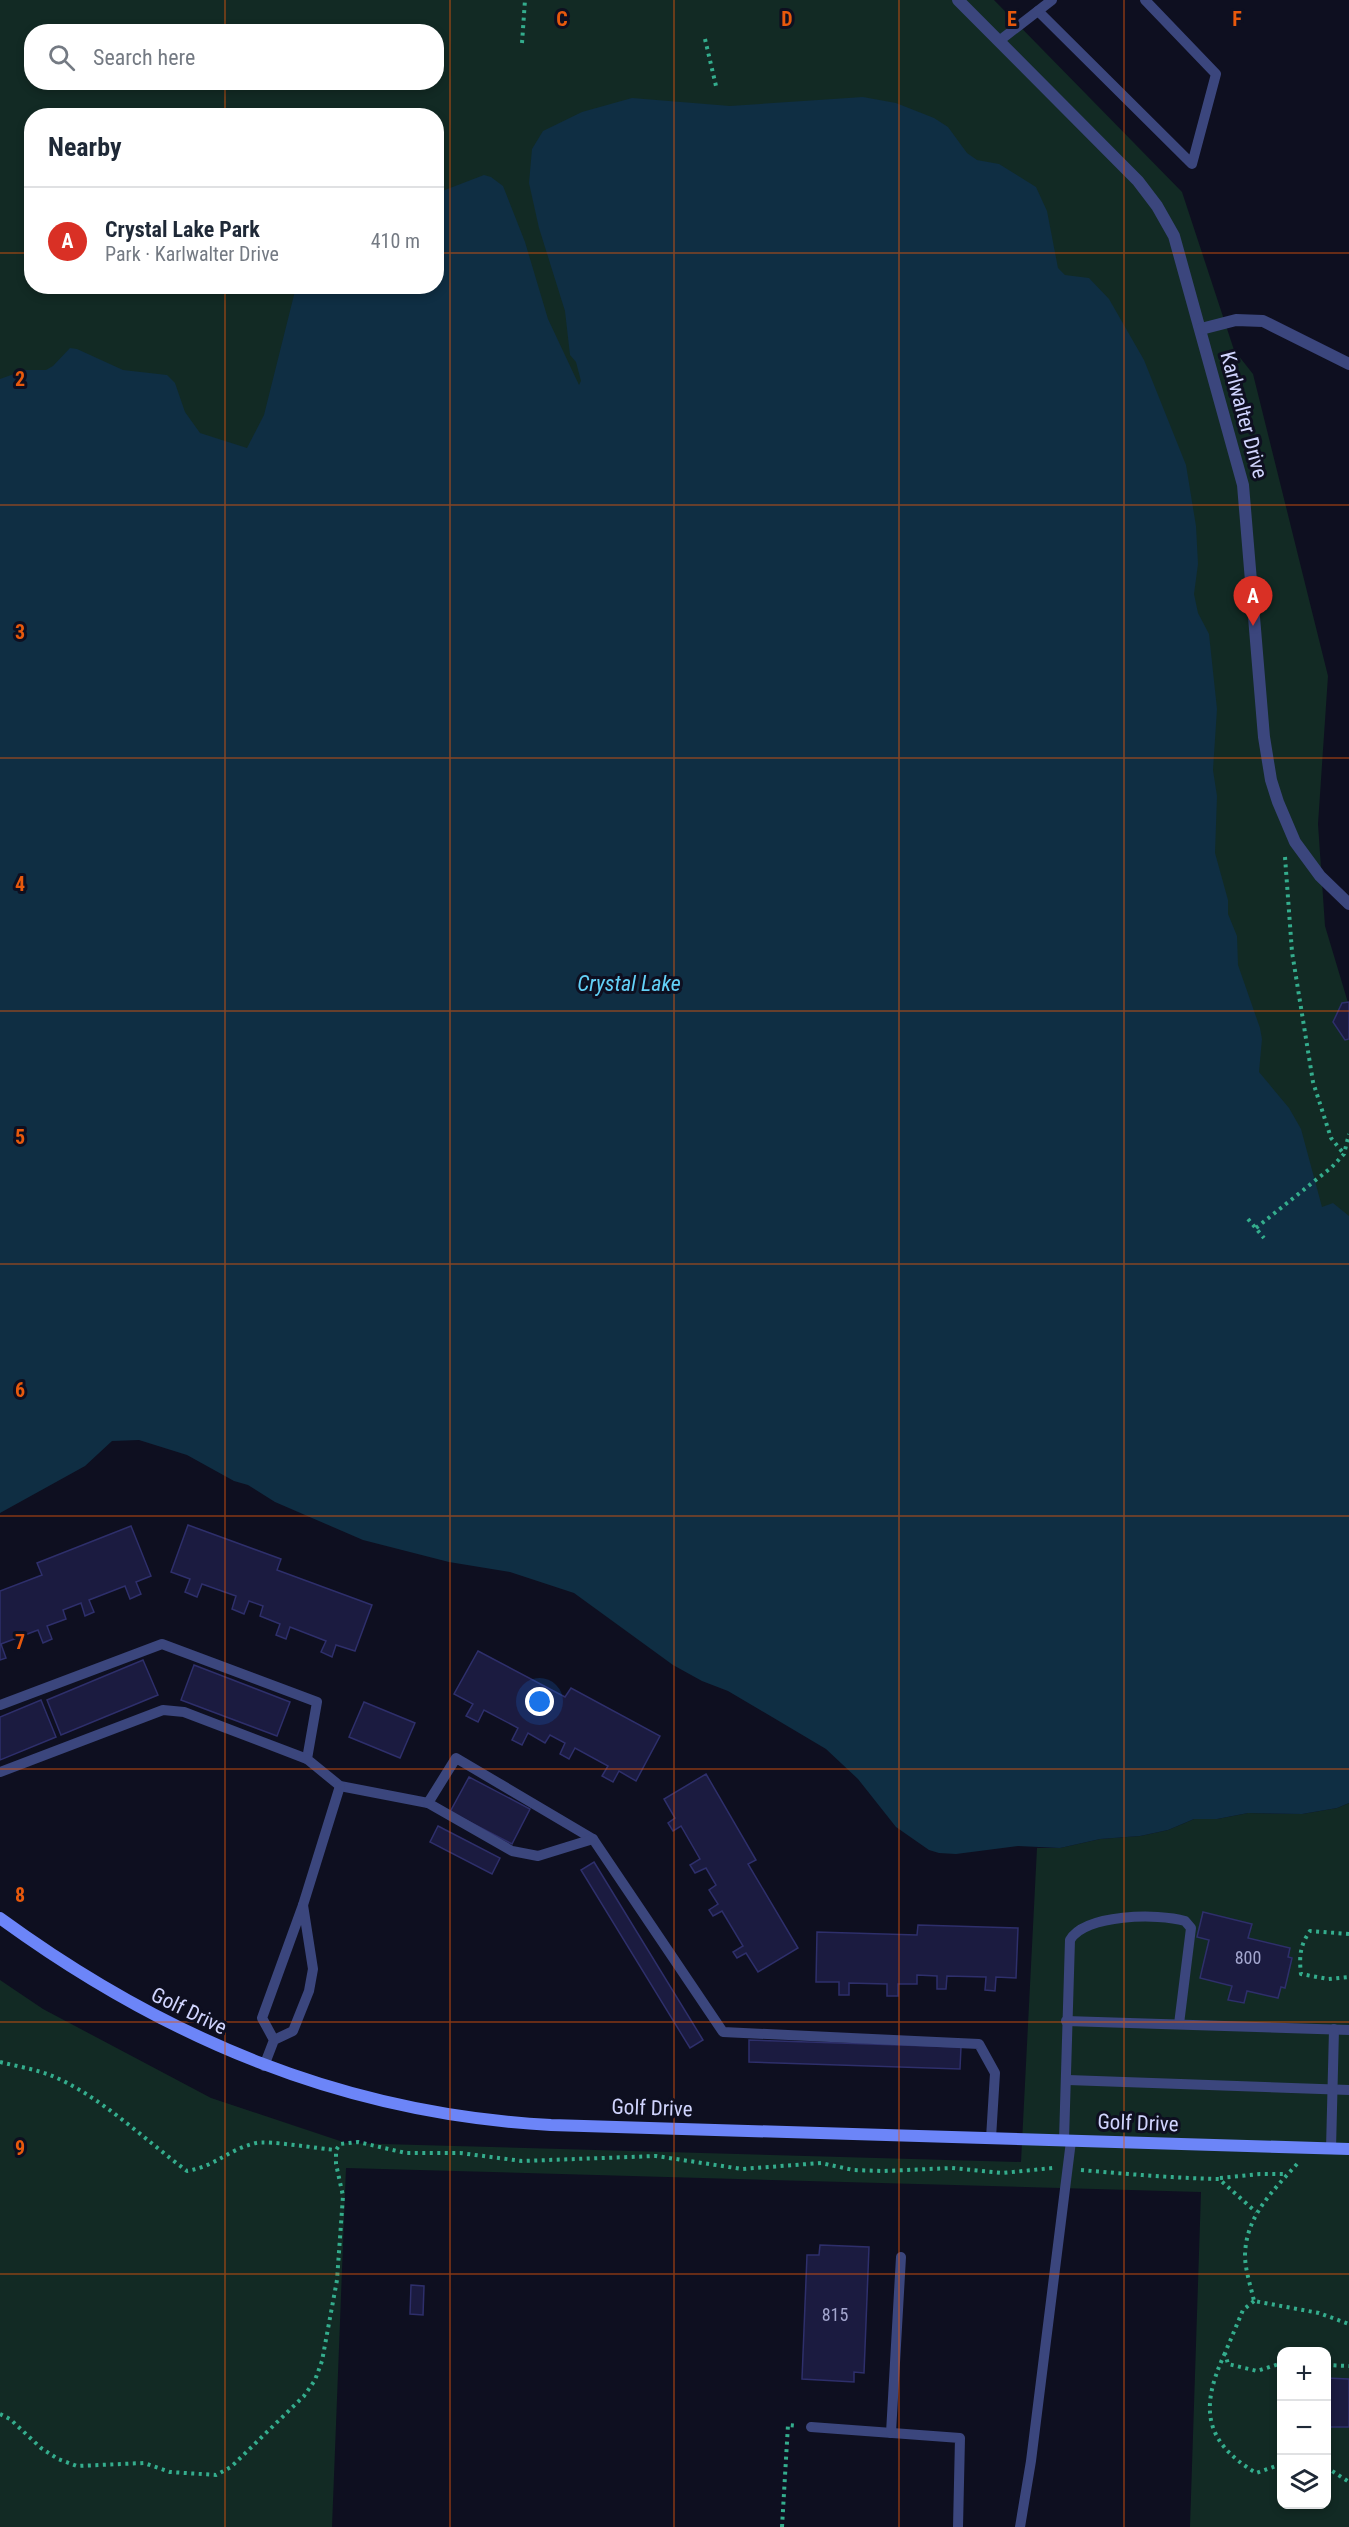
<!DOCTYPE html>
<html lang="en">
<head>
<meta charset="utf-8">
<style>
	:root { --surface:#fff; --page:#f6f6f7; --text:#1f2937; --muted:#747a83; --line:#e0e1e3; --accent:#d93025 }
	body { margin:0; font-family:"Roboto Condensed",sans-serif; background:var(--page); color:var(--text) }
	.controls { position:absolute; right:18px; bottom:18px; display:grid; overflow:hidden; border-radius:12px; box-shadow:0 3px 9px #0003 }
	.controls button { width:54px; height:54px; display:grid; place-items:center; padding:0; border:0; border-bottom:2px solid var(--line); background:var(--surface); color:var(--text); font:30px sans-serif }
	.you { position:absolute; left:540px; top:1702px; width:21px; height:21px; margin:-15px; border:4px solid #fff; border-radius:50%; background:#1a73e8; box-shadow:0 0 0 9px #1a73e833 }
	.badge { display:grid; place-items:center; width:39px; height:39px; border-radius:50%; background:var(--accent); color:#fff; font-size:20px; font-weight:700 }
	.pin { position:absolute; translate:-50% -50px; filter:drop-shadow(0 2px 3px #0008) }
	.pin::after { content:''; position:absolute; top:32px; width:21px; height:18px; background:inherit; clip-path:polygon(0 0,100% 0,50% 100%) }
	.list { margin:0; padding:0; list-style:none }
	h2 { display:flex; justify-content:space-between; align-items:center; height:78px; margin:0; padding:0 24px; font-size:26px }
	h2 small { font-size:20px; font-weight:400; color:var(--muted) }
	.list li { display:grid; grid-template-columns:39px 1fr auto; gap:18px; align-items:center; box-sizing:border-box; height:108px; padding:0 24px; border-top:2px solid var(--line) }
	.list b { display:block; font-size:22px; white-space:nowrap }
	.list p { margin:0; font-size:20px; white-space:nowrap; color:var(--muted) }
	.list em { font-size:20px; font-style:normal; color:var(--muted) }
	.icon { flex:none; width:33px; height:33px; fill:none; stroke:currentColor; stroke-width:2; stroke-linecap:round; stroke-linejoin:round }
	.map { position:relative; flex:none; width:1349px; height:2527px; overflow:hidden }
	.search { position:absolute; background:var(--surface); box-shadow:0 3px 9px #0003; left:24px; top:24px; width:420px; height:66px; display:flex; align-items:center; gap:15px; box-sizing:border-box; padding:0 21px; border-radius:24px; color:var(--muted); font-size:22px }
	.panel { position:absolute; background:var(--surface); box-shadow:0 3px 9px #0003; left:24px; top:108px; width:420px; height:186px; border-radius:24px }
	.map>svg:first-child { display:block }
	.green { fill:#122a24; fill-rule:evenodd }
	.water { fill:#0f2e43 }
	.building { fill:#1b1b40; stroke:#2e2f6b; stroke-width:1.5 }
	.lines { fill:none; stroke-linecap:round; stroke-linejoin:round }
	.path { stroke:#34ad8d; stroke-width:4; stroke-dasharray:3 4.5; stroke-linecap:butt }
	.lane { stroke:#3b467d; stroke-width:10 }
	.street { stroke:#3b467d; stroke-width:12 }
	.secondary { stroke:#6c85f8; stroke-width:12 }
	.grid { fill:none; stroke:#e8590c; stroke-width:1.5; stroke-opacity:0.55 }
	.labels { text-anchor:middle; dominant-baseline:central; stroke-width:6; stroke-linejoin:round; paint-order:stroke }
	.number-label { font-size:18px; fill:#a3a6ce }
	.street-label { font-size:21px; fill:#d0d4fd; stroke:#0e0f20 }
	.water-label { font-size:22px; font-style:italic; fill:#63d1f7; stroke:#0e0f20 }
	.grid-label { font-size:20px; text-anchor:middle; font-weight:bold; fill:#e8590c; stroke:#0e0f20; stroke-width:6; stroke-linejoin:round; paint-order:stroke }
</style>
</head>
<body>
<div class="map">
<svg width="1349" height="2527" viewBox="0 0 1349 2527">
	<rect width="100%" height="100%" fill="#0e0f20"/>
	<g class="green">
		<path d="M0,0h994l188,192 52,158 19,24 75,302 -10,148 7,102 24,80v230l-36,-16 -711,-810 -326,83 -276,-102zM32,32h404v50h-404zM32,116h404v170h-404z"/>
		<path d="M1349,1803v724h-159l11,-335 -855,-24 -14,359h-332v-547l43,29 168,89 135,45 675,19 16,-314h23l40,-9 40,-3 28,-6 26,-11h23l31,-6 54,1 35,-6zM1282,2352h44v152h-44z"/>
	</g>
	<polygon class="water" points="863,97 896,103 934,118 948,127 967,153 977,160 999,164 1036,187 1047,211 1058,268 1065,275 1089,278 1109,299 1144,360 1186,465 1196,526 1198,564 1194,594 1198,613 1209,634 1217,709 1213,770 1217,796 1215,853 1228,900 1228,914 1237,936 1238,965 1260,1028 1262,1039 1259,1072 1289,1108 1301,1129 1322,1207 1333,1203 1349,1216 1349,1803 1337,1808 1302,1814 1248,1813 1217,1819 1194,1819 1168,1830 1140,1836 1100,1839 1060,1848 1018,1846 956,1854 939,1853 929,1850 896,1827 858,1779 826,1749 728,1691 702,1681 673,1665 574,1593 510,1572 449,1562 363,1540 275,1502 248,1485 234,1481 187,1455 139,1440 112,1441 85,1466 0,1513 0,379 25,370 46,370 53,366 70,348 77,349 123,370 167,375 175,383 185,412 200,433 247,448 264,415 296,287 436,286 437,193 484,175 491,177 503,186 525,242 548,319 579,385 581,381 576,362 570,355 565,311 539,228 529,183 532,149 543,131 582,112 632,98 730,106"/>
	<g class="building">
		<polygon points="1349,1002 1349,1039 1345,1040 1333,1022 1342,1003"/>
		<polygon points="188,1525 281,1559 277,1570 372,1605 355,1651 336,1645 332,1657 321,1652 326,1641 290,1627 286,1639 276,1635 280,1624 260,1616 263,1606 249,1601 244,1614 232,1609 236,1596 202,1584 197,1597 185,1592 190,1579 171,1572"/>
		<polygon points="131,1526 151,1576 136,1582 141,1594 130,1599 125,1586 89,1600 94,1612 85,1616 81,1603 63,1610 66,1619 47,1626 52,1639 43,1643 38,1630 1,1644 6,1658 0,1660 0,1591 42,1575 37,1563"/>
		<polygon points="478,1651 565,1697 571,1688 660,1736 636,1781 619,1771 613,1782 602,1776 608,1766 575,1748 569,1759 560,1754 565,1743 550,1735 545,1743 528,1733 522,1745 512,1740 518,1728 484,1710 478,1722 466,1716 473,1704 454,1694"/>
		<polygon points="143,1660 158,1695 61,1735 47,1700"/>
		<polygon points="194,1665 290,1702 277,1736 181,1700"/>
		<polygon points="41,1700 56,1737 0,1760 0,1717"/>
		<polygon points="364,1702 415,1723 400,1758 349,1737"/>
		<polygon points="706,1774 756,1860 748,1864 798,1948 758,1972 746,1953 737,1958 733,1952 743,1946 722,1911 713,1916 709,1910 718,1904 709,1890 716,1885 706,1868 695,1873 690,1865 700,1859 681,1826 673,1831 668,1823 675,1818 664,1799"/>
		<polygon points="469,1777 530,1809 512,1844 450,1812"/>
		<polygon points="438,1826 500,1858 492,1874 430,1842"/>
		<polygon points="594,1862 703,2040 690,2048 581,1870"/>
		<polygon points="1203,1912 1252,1924 1248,1938 1290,1948 1288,1957 1292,1958 1285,1988 1281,1987 1278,1998 1247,1991 1244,2003 1228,2000 1232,1986 1200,1978 1209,1940 1197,1937"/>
		<polygon points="918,1925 1018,1928 1016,1978 996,1977 995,1991 985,1990 986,1977 947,1976 946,1989 937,1989 937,1976 917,1975 917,1984 898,1984 898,1996 887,1996 887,1984 849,1983 849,1995 839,1995 839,1982 816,1982 817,1932 917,1935"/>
		<polygon points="749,2040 961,2047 960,2069 749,2062"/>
		<polygon points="820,2245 869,2247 864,2373 854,2372 854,2382 802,2379 807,2255 819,2255"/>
		<polygon points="411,2285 424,2286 423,2315 410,2314"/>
		<polygon points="1326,2378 1349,2379 1349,2427 1326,2427"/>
	</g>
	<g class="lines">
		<g class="path">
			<polyline points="705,39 716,86"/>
			<polyline points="522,43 525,0"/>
			<polyline points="1285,857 1292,952 1313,1082 1331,1138 1344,1154"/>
			<polyline points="1248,1219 1264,1238"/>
			<polyline points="1256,1228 1332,1167 1344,1154 1349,1134"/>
			<path d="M1349,1934l-39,-3c-10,14 -11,26 -9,43l27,5 21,-2"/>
			<path d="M0,2062c16,4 34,7 50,13 48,19 95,65 137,96 29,-5 42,-22 69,-28 11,-3 65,6 80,7"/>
			<path d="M1297,2164c-25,28 -51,52 -52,91 0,15 6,32 9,46l65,12 30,11"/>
			<path d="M1081,2170c46,4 92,8 138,9l37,33"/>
			<polyline points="1220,2178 1260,2174 1287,2174"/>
			<polyline points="1254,2301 1243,2310 1225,2353 1228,2364 1257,2371 1282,2363"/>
			<path d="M1225,2353c-25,54 -22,88 31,120l26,-9"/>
			<polyline points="1326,2365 1349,2366"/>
			<polyline points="0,2414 10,2419 41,2448 58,2459 77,2466 144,2463 170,2472 216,2475 231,2467 304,2396 315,2380 322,2361 337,2280 343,2196 336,2164 336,2150 340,2144 358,2142 406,2153 460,2153 522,2161 656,2156 742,2169 821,2163 853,2170 884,2171 952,2168 1003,2173 1053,2168"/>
			<polyline points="1326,2467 1349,2482"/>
			<polyline points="782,2527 788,2425 798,2426"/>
		</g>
		<g class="lane">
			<polyline points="1038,11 1192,164 1216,74 1145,0"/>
			<polyline points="999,41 1052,0"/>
			<polyline points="0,1705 162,1644 317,1702 307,1759 340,1786 428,1803 456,1758 593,1839 723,2032 979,2044 995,2073 991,2138"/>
			<polyline points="0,1772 163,1710 184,1712 307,1759"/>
			<polyline points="428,1803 512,1851 538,1856 593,1839"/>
			<polyline points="303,1905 340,1786"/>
			<polyline points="1066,2021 1349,2030"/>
			<polyline points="264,2066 274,2040 293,2031 309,1991 313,1969 303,1905 262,2018 274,2040"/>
			<polyline points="1068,2080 1349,2090"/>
			<path d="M1064,2140l6,-200c15,-26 88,-27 115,-19l6,7 -12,96"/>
			<polyline points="1331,2149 1334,2029"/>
			<polyline points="811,2427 960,2438 958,2527"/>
			<polyline points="891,2433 901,2257"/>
			<polyline points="1020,2527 1031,2461 1071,2141"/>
		</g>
		<g class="street">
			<polyline points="958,0 1138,181 1157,206 1174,236 1243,485 1264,737 1271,780 1278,802 1295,842 1320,876 1349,904"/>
			<polyline points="1201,329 1236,320 1263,321 1349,364"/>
		</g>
		<path class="secondary" d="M0,1918c166,121 344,196 551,207l798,24"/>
	</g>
	<path class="grid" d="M225,0v32M450,0v2527M674,0v2527M899,0v2527M1124,0v2527M225,82v34M0,253h32M436,253h913M225,286v2241M0,505h1349M0,758h1349M0,1011h1349M0,1264h1349M0,1516h1349M0,1769h1349M0,2022h1349M0,2274h1349"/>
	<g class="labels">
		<g class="number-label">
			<text x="1248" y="1957">800</text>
			<text x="835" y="2314">815</text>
		</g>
		<g class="street-label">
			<text transform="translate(1244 415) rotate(75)">Karlwalter Drive</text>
			<text transform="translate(189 2011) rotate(26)">Golf Drive</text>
			<text transform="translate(652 2108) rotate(2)">Golf Drive</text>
			<text transform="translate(1138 2123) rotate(2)">Golf Drive</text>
		</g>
		<g class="water-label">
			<text x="629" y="983">Crystal Lake</text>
		</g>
	</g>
	<g class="grid-label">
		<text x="562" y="26">C</text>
		<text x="787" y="26">D</text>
		<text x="1012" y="26">E</text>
		<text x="1237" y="26">F</text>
		<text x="20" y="386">2</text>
		<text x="20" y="639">3</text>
		<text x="20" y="891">4</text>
		<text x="20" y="1144">5</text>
		<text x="20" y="1397">6</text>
		<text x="20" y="1649">7</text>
		<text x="20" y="1902">8</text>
		<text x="20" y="2155">9</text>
	</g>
</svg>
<div class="controls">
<button>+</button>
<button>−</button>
<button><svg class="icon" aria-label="layers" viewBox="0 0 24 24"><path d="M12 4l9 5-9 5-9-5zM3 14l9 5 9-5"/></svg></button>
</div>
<div class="you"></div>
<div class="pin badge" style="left:1253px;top:626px">A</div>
<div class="search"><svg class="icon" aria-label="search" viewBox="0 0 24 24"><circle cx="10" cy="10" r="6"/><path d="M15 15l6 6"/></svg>Search here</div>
<section class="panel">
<h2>Nearby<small></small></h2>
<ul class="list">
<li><span class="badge">A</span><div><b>Crystal Lake Park</b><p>Park · Karlwalter Drive</p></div><em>410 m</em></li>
</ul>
</section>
</div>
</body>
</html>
